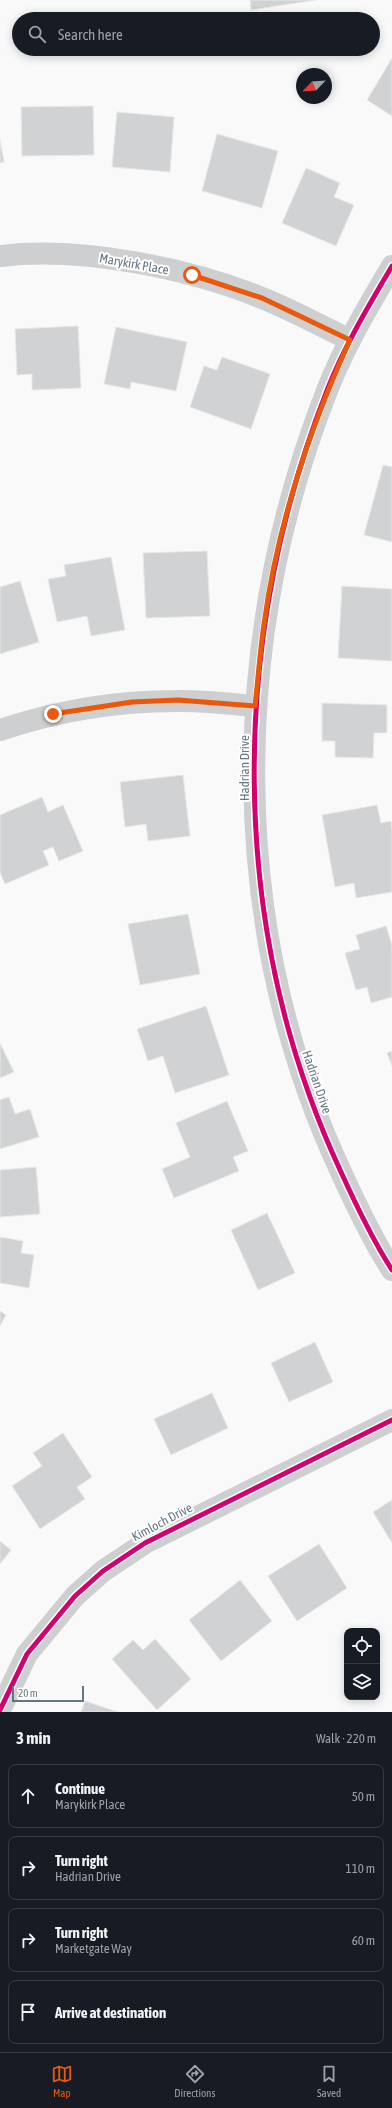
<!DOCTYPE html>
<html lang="en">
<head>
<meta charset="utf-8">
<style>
	:root { --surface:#171b24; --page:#242831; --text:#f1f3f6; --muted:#9ea1a6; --line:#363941; --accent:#ea580c }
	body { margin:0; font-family:"Asap Condensed",sans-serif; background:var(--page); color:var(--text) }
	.controls { position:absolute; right:12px; bottom:12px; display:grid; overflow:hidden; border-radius:8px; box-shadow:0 2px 10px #0003 }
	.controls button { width:36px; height:36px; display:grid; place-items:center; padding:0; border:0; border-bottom:1px solid var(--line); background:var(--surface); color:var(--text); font:20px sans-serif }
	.compass { position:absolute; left:296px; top:68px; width:36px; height:36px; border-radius:50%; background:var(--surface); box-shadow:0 2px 10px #0003; rotate:245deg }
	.scale { position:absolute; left:12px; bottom:10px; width:72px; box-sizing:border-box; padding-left:4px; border:2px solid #657683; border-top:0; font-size:11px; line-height:14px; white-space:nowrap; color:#657683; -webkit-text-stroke:3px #fff; paint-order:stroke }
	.stop { position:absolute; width:12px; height:12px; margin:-9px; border:3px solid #ea580c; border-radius:50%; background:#fff }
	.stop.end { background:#ea580c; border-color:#fff; box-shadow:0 1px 4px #0008 }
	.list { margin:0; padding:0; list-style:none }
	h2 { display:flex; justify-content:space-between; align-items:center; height:52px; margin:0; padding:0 16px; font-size:17px }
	h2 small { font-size:13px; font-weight:400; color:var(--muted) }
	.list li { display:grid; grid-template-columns:26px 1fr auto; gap:12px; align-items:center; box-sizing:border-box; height:64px; margin:0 8px 8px; padding:0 8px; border:1px solid var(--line); border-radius:8px }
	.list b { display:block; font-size:15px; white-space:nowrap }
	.list p { margin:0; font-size:13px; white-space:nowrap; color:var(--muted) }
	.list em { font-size:13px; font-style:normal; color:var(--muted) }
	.icon { flex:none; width:22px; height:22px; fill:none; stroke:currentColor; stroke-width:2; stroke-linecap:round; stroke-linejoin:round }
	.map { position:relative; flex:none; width:392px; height:1712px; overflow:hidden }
	.search { position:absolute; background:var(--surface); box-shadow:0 2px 10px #0003; left:12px; right:12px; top:12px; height:44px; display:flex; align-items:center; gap:10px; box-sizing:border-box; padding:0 14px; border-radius:22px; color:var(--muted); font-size:15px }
	.sheet { height:340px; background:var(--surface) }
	nav { display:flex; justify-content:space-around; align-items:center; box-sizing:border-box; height:56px; border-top:1px solid var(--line); background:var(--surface); font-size:11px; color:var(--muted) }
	nav a { display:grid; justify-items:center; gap:2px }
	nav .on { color:var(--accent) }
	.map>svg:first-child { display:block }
	.building { fill:#d0d2d3; stroke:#e8e8e8 }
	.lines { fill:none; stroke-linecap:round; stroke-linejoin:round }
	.minor { stroke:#cecfd0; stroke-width:22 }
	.cycleway-casing { stroke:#fff; stroke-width:8 }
	.cycleway { stroke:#d6006c; stroke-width:5 }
	.route { stroke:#ea580c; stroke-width:5 }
	.labels { text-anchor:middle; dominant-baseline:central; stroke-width:4; stroke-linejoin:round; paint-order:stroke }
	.street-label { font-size:13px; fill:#657683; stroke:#fff }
</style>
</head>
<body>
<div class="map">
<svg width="392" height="1712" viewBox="0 0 392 1712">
	<rect width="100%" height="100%" fill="#f9f9f9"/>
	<g class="building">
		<polygon points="250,0 316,0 251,10"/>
		<polygon points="392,58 392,116 367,100"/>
		<polygon points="93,106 94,155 22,156 21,107"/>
		<polygon points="117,112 174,117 170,172 112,167"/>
		<polygon points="217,134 278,151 262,208 202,191"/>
		<polygon points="0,140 4,162 0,163"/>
		<polygon points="306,168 340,183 334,197 354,205 336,246 282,223"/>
		<polygon points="78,326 81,388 32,390 32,374 17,375 15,329"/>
		<polygon points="116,327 187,342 176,391 131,382 130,389 104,384"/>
		<polygon points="222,357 270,374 251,429 190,407 204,366 217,370"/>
		<polygon points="383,465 392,467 392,542 364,535"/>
		<polygon points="207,551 210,616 146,618 143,553"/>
		<polygon points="111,557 125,630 91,636 87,616 57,622 48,579 66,576 64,565"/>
		<polygon points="20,581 39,642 0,654 0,587"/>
		<polygon points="342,586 392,589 392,661 338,658"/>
		<polygon points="322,703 387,705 387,733 374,733 373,758 335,757 335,741 322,741"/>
		<polygon points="183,775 190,836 148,841 146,824 125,827 120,782"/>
		<polygon points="42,797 48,812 63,805 83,851 59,861 53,847 43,851 49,865 5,884 0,872 0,815"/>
		<polygon points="377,805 381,823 391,821 392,829 392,892 356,898 354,883 335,887 322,815"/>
		<polygon points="188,914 200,974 140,985 128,924"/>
		<polygon points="386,926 392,945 392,997 371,1003 367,987 356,990 345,953 360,949 356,935"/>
		<polygon points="206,1006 229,1075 175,1093 163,1056 148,1061 137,1029"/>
		<polygon points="0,1043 14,1072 0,1078"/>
		<polygon points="392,1051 392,1066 387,1053"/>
		<polygon points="9,1097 15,1114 30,1109 39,1137 0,1149 0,1100"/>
		<polygon points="227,1101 248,1151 233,1157 239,1171 174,1198 162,1169 190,1157 176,1123"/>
		<polygon points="36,1167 40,1214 0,1217 0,1170"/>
		<polygon points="267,1213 295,1273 258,1290 231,1230"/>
		<polygon points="0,1237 23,1241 21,1253 34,1255 29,1288 0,1283"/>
		<polygon points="0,1311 6,1315 0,1326"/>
		<polygon points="315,1342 333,1382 289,1402 271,1363"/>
		<polygon points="212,1393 228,1428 171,1455 154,1419"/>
		<polygon points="63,1433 92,1477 77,1487 85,1499 40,1529 12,1486 42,1466 33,1453"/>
		<polygon points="392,1500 392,1543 373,1512"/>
		<polygon points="0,1541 11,1550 0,1564"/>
		<polygon points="319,1544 347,1588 297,1621 268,1576"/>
		<polygon points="240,1580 272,1621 221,1661 189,1620"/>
		<polygon points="155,1639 191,1679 157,1710 112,1659 133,1640 143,1650"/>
		<polygon points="85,1701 118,1712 81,1712"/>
	</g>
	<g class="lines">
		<g class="minor">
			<path d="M0,256c80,-10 188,12 262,42 30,12 59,28 88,42"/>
			<path d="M392,266c-23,39 -47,79 -64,122 -99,251 -102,537 13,784 15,33 31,67 51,98"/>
			<path d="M0,730c57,-19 116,-29 176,-29 26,-1 53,3 79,5"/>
			<polyline points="0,1710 27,1654 75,1596 103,1571 145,1543 392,1420"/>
		</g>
		<defs>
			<g id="cycleway">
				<path d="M392,266c-23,39 -47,79 -64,122 -99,251 -102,537 13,784 15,33 31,67 51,98"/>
				<polyline points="0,1710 27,1654 75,1596 103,1571 145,1543 392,1420"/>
			</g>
		</defs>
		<use href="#cycleway" class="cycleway-casing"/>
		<use href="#cycleway" class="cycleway"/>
	</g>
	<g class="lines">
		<path class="route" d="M53,714l79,-12 46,-2 77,6c3,-27 5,-55 9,-82 13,-97 45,-194 86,-284l-88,-42 -70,-23"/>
	</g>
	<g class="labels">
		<g class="street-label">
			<text transform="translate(134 264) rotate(10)">Marykirk Place</text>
			<text transform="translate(244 768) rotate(-90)">Hadrian Drive</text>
			<text transform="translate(317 1082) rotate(71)">Hadrian Drive</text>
			<text transform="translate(162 1522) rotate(-28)">Kimloch Drive</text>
		</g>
	</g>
</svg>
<div class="controls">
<button><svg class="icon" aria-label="locate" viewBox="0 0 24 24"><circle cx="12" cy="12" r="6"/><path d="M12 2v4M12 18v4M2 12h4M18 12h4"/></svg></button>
<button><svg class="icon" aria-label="layers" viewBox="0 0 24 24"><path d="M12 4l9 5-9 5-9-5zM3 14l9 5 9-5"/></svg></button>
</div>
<svg class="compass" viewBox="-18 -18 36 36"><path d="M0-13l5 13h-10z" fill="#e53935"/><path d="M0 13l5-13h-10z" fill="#9ea1a6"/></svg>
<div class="scale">20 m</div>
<div class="stop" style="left:192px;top:275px"></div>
<div class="stop end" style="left:53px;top:714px"></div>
<div class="search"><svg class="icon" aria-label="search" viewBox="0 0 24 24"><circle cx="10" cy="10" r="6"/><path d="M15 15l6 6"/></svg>Search here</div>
</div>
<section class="sheet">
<h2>3 min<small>Walk · 220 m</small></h2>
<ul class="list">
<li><svg class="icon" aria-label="ahead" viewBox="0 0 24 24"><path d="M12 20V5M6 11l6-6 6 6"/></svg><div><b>Continue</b><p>Marykirk Place</p></div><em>50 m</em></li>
<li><svg class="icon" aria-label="right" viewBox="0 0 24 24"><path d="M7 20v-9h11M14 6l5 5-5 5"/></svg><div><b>Turn right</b><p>Hadrian Drive</p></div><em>110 m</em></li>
<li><svg class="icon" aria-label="right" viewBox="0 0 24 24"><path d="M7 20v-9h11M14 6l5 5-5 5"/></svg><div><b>Turn right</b><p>Marketgate Way</p></div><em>60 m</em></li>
<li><svg class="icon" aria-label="arrive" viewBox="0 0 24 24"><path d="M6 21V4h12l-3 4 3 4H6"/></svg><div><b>Arrive at destination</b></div></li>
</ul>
</section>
<nav>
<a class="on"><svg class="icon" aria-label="map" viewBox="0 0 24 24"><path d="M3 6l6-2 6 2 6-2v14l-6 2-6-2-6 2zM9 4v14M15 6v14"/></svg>Map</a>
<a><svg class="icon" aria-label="directions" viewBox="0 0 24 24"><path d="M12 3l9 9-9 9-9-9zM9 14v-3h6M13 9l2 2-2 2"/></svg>Directions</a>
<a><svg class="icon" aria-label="saved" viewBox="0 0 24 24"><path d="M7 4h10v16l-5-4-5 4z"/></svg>Saved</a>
</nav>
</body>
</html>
